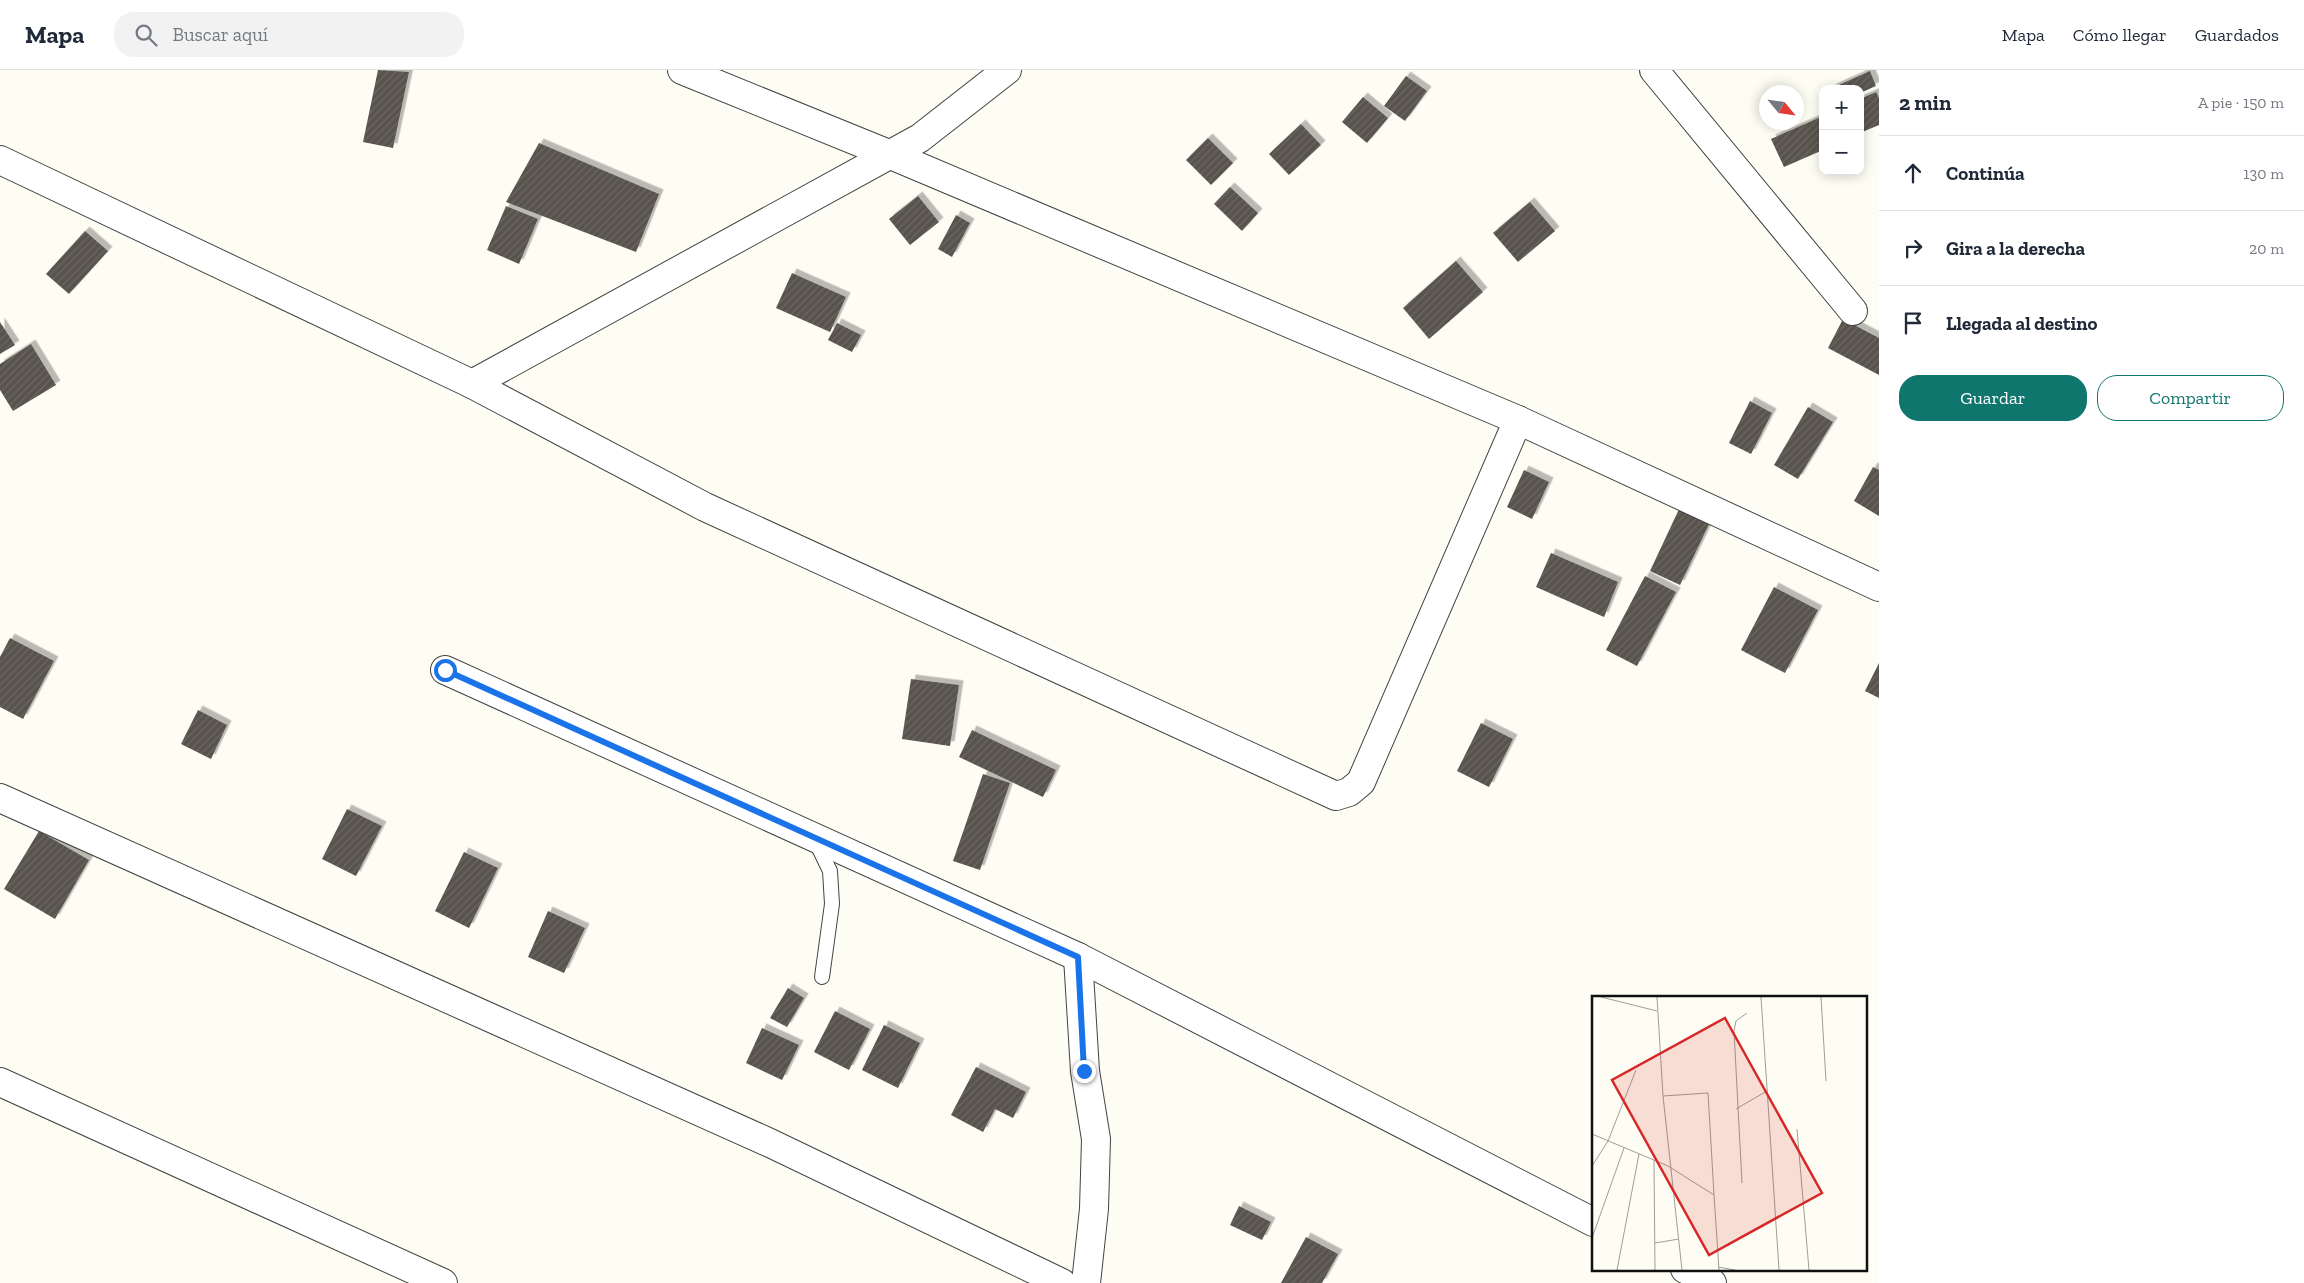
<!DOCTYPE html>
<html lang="es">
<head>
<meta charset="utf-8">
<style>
	:root { --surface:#fff; --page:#f2f2f3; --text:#1f2937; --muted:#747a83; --line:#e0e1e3; --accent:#0f766e }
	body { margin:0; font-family:"Zilla Slab",serif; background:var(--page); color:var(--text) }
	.controls { position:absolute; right:15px; top:15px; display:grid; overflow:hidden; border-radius:10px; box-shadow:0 2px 12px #0003 }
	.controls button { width:45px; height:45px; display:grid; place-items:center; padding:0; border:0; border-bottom:1px solid var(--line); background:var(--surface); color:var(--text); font:25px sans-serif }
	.compass { position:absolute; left:1759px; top:15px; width:45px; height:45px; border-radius:50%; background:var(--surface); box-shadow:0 2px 12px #0003; rotate:119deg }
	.stop { position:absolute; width:15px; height:15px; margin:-11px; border:4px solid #1a73e8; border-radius:50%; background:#fff }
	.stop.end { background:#1a73e8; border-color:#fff; box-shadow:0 1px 5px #0008 }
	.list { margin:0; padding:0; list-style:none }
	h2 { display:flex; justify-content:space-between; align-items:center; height:65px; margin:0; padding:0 20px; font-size:21px }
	h2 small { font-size:16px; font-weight:400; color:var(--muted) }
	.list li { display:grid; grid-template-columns:32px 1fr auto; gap:15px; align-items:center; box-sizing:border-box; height:75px; padding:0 20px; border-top:1px solid var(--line) }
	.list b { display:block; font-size:19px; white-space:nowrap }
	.list em { font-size:16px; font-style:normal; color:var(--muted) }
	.actions { display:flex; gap:10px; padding:15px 20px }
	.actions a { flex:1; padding:11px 0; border:1px solid var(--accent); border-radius:20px; text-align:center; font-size:18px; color:var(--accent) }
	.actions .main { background:var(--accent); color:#fff }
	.icon { flex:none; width:28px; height:28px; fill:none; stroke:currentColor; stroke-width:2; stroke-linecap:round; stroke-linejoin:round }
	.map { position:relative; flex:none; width:1879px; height:1213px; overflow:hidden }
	header { display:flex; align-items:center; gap:30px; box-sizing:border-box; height:70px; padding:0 25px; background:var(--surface); border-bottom:1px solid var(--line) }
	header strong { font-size:24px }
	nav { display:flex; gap:28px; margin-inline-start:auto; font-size:18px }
	.search { width:350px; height:45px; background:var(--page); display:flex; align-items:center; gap:12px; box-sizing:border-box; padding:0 18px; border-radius:20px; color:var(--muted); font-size:19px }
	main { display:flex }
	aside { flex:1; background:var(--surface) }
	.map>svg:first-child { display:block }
	.building { fill:url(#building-hatch); filter:url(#shadow) }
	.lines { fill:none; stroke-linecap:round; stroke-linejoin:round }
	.lane-casing { stroke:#434343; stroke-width:16 }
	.street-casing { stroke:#434343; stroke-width:30 }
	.lane { stroke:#fff; stroke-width:14 }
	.street { stroke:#fff; stroke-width:28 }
	.route { stroke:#1a73e8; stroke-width:6 }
	.inset-road { fill:none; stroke:#9f9e99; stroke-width:1 }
	.view { fill:#d62828; fill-opacity:0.15; stroke:#d62828; stroke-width:2.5 }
	.inset-edge { fill:none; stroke:#101010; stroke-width:2.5 }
</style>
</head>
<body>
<header>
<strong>Mapa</strong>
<div class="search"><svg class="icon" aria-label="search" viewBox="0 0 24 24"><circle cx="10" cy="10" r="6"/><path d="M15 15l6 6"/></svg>Buscar aquí</div>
<nav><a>Mapa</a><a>Cómo llegar</a><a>Guardados</a></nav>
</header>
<main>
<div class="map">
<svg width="1879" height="1213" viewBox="0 0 1879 1213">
	<defs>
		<pattern id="building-hatch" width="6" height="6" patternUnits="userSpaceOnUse" patternTransform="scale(1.25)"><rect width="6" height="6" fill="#58534d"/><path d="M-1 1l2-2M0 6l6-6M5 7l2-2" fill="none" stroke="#6b6762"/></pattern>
		<filter id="shadow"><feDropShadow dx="4.5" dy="-4.5" stdDeviation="0" flood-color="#0004"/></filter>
	</defs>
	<rect width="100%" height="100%" fill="#fefdf4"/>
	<g class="building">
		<polygon points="378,0 409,2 393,78 363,72"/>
		<polygon points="1870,1 1876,16 1860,23 1860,19 1830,19"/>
		<polygon points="1406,6 1427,21 1405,51 1384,36"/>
		<polygon points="1876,22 1879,28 1879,55 1860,63 1860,29"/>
		<polygon points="1363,27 1388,48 1367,73 1342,52"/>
		<polygon points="1823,46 1823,80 1784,97 1771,69"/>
		<polygon points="1301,54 1321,75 1289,105 1269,84"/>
		<polygon points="1208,68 1233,93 1211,115 1186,90"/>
		<polygon points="539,73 659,124 636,182 506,132"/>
		<polygon points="1230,117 1258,143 1242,161 1214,134"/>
		<polygon points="918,126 939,152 910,175 889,149"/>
		<polygon points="1530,132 1555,161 1518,192 1493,163"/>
		<polygon points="506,136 538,149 519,194 487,180"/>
		<polygon points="956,145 970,153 952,187 938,179"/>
		<polygon points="85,161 108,181 69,224 46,204"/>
		<polygon points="1456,191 1483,222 1429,269 1403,238"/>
		<polygon points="792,203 846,227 830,262 776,238"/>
		<polygon points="1843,249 1879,268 1879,305 1828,278"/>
		<polygon points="0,252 15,275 0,284"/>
		<polygon points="837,253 861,265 852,282 828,270"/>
		<polygon points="31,274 56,315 13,341 0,320 0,294"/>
		<polygon points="1750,331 1772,343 1751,384 1729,373"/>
		<polygon points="1808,337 1833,352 1798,409 1774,395"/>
		<polygon points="1873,397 1879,400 1879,446 1854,431"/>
		<polygon points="1524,400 1549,412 1532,449 1507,437"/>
		<polygon points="1680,437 1710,452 1680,515 1650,501"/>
		<polygon points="1551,483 1618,512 1604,547 1536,517"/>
		<polygon points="1645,506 1676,522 1637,596 1606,580"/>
		<polygon points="1774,517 1818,540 1785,603 1741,580"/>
		<polygon points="10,568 54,591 23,649 0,637 0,587"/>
		<polygon points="1879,593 1879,628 1865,621"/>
		<polygon points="911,609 959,615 950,676 902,669"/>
		<polygon points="198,640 227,655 211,689 181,674"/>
		<polygon points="1481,653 1513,669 1489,717 1457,701"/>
		<polygon points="972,660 1056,700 1043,727 959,687"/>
		<polygon points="983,704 1010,713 980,800 953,791"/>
		<polygon points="347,739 382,756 356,806 322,789"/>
		<polygon points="39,761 89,790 55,849 4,819"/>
		<polygon points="464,782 498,798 469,858 435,841"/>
		<polygon points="548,841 585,858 564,903 528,887"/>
		<polygon points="788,918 804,928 787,957 770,948"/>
		<polygon points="835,941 870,959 849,1000 814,982"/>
		<polygon points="884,955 920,973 898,1018 862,1000"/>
		<polygon points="762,958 799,975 782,1010 746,993"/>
		<polygon points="976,997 1026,1022 1013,1048 995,1039 983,1062 951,1045"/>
		<polygon points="1239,1136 1271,1152 1262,1170 1230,1155"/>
		<polygon points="1306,1167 1338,1184 1322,1213 1281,1213"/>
	</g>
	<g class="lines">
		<defs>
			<polyline id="lane" points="815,770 830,801 832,834 822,907"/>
			<g id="street">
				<polyline points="682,0 891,85 1518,350 1879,517"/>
				<polyline points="1654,0 1853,241"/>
				<polyline points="0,90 472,314 920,68 1007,0"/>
				<polyline points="472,314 705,437 1336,726 1349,722 1361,712 1518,350"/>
				<polyline points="445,600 1078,887 1593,1152"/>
				<polyline points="0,728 770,1073 1062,1213"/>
				<polyline points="1078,887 1085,1001 1096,1069 1094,1139 1086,1213"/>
				<polyline points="0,1012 443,1213"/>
				<polyline points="1685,1199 1712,1213"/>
			</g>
		</defs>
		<use href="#lane" class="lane-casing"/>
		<use href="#street" class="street-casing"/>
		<use href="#lane" class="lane"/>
		<use href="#street" class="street"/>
	</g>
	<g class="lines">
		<polyline class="route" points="445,600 1078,887 1084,1001"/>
	</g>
	<g transform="translate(1592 926)">
		<rect width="275" height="275" fill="#fefdf4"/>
		<path class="inset-road" d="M9,1l56,14M65,1l6,99 19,174M169,1l18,273M229,1l5,84M71,100l45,-3 6,102M144,113l31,-18M205,133l12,141M0,138l76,32 46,29 5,75M62,164l1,110M0,170l16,-25 28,-71M150,187l-8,-152 2,-10 11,-8M0,242l32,-90M63,247l24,-4M126,271l17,3M25,274l22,-116"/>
		<path class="view" d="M133,22l97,175 -113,62 -97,-175z"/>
		<rect width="275" height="275" class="inset-edge"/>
	</g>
</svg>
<div class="controls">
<button>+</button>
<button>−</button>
</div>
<svg class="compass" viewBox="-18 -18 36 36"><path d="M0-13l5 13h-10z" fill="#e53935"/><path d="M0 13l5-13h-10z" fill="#747a83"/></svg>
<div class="stop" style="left:445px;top:600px"></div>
<div class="stop end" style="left:1084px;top:1001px"></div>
</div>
<aside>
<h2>2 min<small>A pie · 150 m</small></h2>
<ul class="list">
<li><svg class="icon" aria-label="ahead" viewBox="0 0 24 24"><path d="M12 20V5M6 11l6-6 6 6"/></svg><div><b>Continúa</b></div><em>130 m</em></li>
<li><svg class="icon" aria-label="right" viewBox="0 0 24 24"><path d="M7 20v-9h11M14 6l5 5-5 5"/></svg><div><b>Gira a la derecha</b></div><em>20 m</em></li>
<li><svg class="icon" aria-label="arrive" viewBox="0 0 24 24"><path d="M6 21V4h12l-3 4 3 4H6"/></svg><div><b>Llegada al destino</b></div></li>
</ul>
<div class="actions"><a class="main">Guardar</a><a>Compartir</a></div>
</aside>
</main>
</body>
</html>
